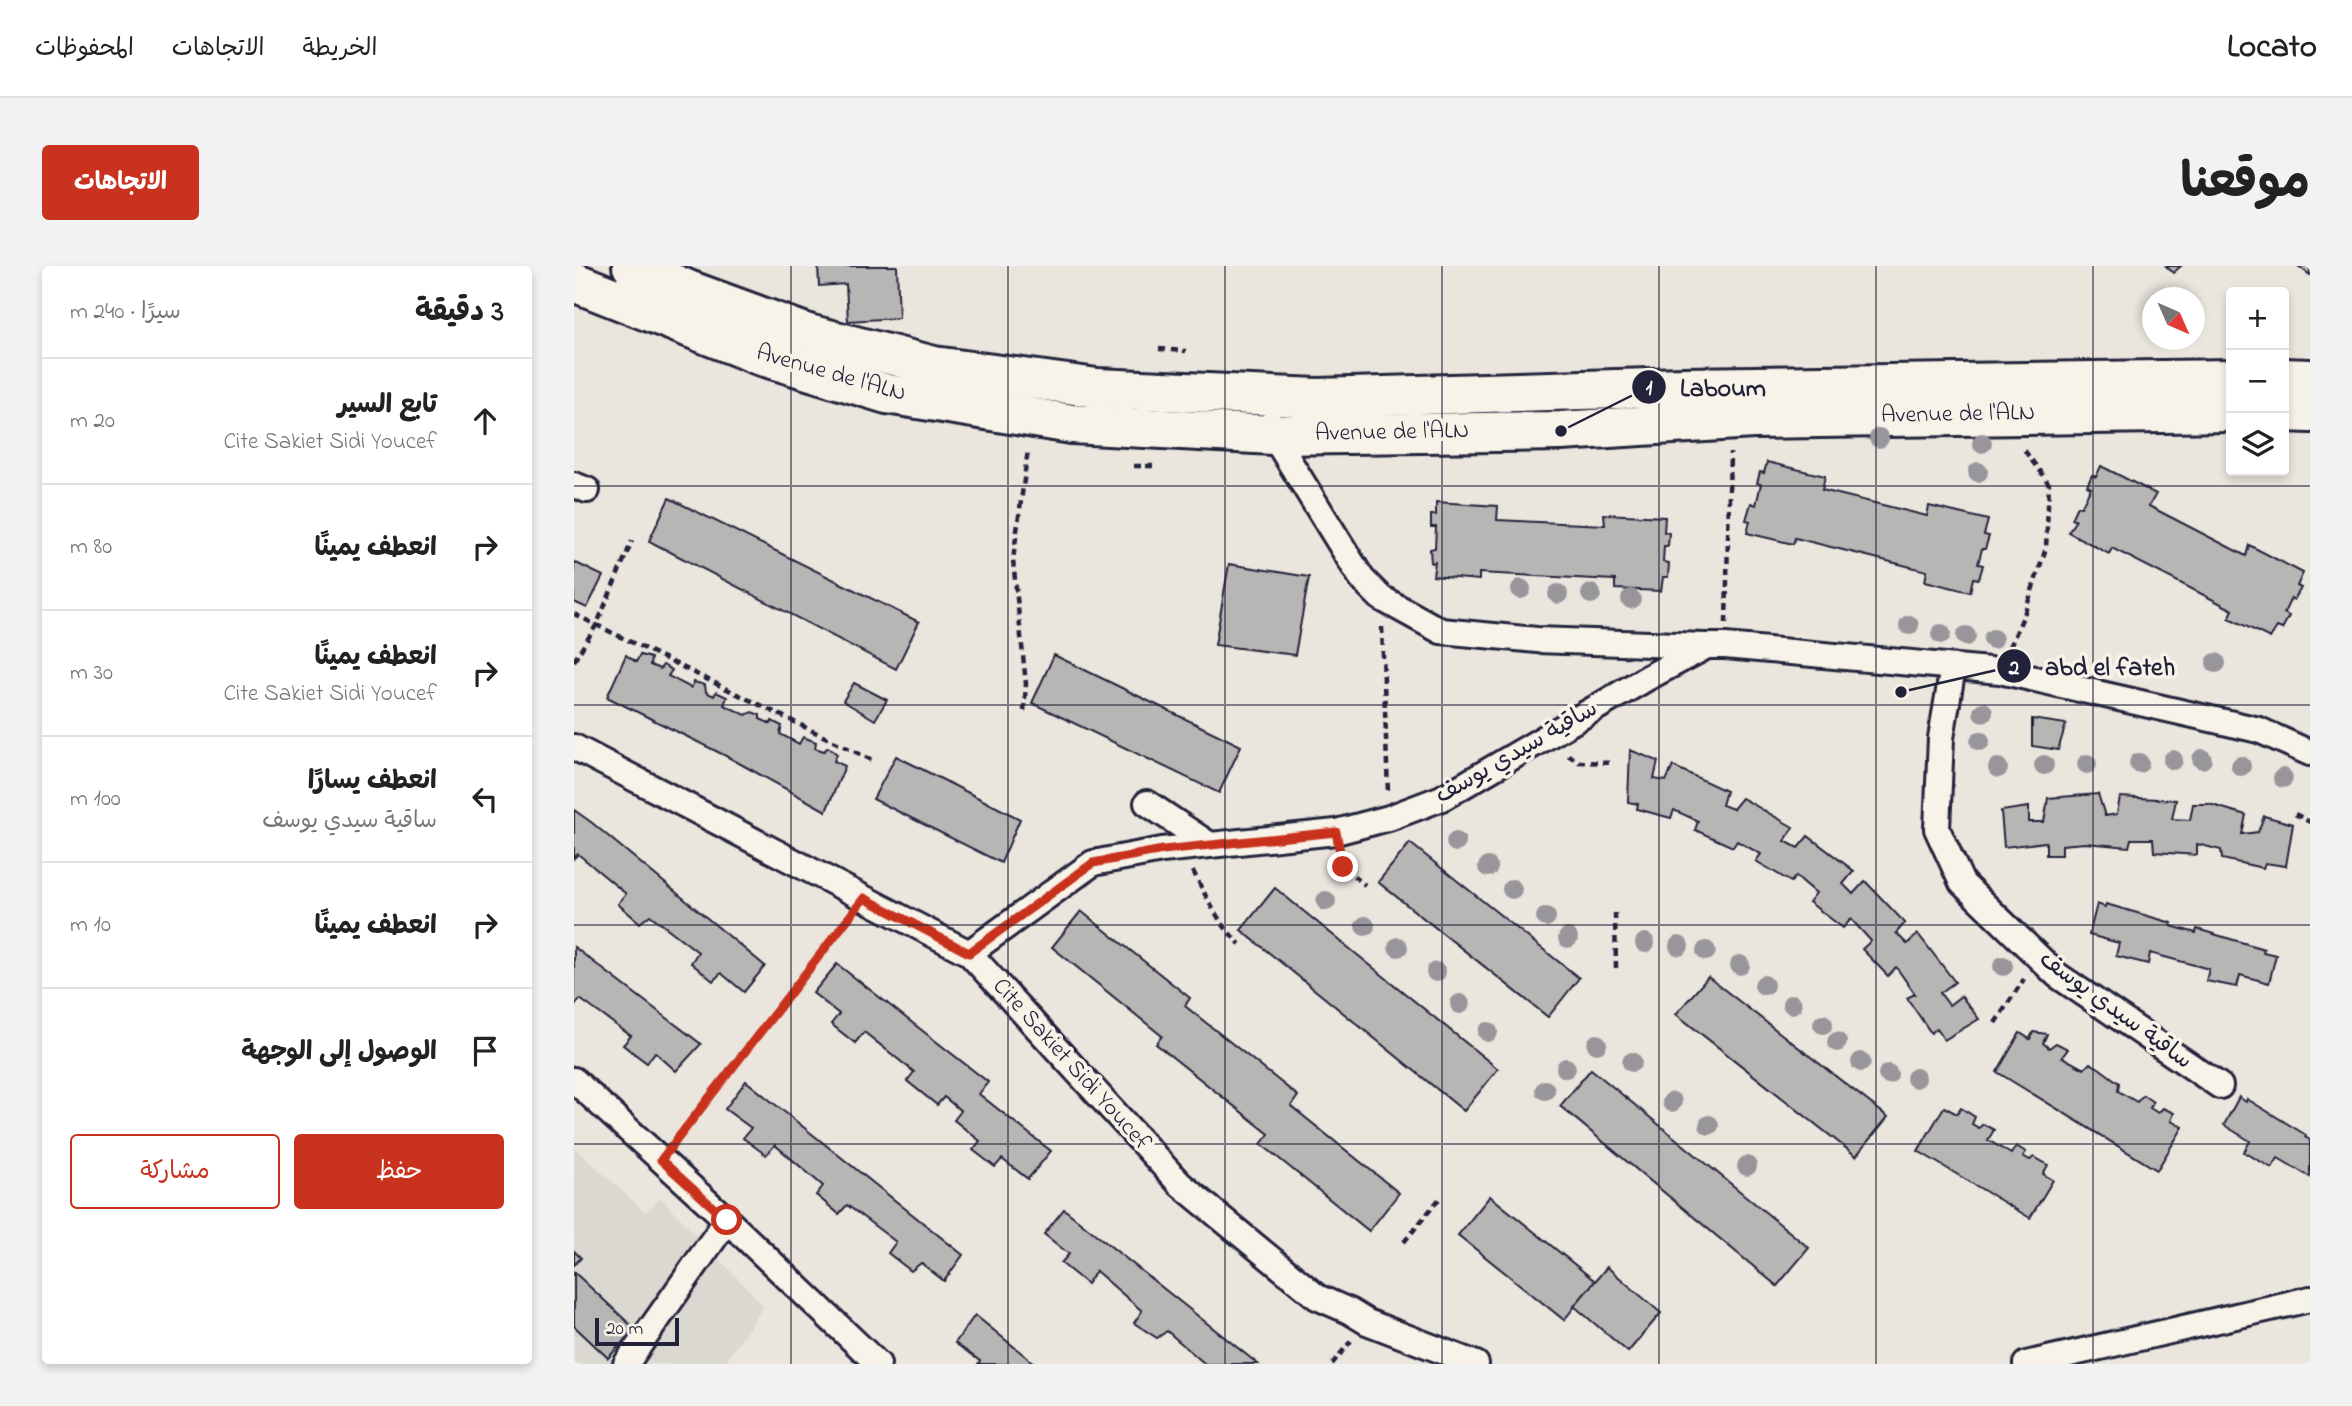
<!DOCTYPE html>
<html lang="ar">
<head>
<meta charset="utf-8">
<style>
	:root { --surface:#fff; --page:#f2f2f2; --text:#222; --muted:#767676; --line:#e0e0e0; --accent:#c8321e }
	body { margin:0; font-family:"Indie Flower","Playpen Sans Arabic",sans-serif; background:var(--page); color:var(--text); direction:rtl }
	.controls { position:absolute; right:21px; top:21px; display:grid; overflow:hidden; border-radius:7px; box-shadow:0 4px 10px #0003 }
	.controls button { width:63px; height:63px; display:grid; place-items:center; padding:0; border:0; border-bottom:2px solid var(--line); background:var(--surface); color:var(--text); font:35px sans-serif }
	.compass { position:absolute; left:1568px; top:21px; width:63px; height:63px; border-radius:50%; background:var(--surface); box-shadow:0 4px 10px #0003; rotate:135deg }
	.scale { position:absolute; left:21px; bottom:18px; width:84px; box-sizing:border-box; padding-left:7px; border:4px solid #22223b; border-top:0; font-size:19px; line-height:24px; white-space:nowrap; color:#22223b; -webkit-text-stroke:5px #f7f3e8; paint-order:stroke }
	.stop { position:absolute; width:21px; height:21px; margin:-16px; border:5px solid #c8321e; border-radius:50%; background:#fff }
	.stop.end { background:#c8321e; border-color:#fff; box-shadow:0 2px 7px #0008 }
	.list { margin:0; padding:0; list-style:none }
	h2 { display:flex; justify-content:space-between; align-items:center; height:91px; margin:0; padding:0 28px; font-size:30px }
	h2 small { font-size:23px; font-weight:400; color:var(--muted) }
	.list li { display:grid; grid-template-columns:46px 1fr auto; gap:21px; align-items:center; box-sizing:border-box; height:126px; padding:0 28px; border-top:2px solid var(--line) }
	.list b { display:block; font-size:26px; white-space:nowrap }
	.list p { margin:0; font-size:23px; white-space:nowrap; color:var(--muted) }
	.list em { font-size:23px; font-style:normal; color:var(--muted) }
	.actions { display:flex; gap:14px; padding:21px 28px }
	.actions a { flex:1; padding:16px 0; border:2px solid var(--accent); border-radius:7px; text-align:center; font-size:24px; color:var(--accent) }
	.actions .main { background:var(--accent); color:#fff }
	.icon { flex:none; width:38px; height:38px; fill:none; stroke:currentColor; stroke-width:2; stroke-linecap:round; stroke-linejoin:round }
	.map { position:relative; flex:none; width:1736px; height:1098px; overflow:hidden; direction:ltr; border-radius:7px }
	header { display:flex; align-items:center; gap:42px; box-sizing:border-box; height:98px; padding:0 35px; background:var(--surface); border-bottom:2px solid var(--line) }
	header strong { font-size:33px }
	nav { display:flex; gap:38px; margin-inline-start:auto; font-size:24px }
	.intro { display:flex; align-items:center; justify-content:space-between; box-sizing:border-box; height:168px; padding:0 42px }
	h1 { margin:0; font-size:49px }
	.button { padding:18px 32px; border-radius:7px; background:var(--accent); color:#fff; font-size:24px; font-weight:700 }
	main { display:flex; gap:42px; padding:0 42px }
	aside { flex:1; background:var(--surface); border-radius:7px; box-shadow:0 4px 10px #0003 }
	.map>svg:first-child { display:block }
	.built { fill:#dbd8d2 }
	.building { fill:#b8b6b5; stroke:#22223b; stroke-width:2 }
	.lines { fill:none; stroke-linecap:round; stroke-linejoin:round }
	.street-casing { stroke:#22223b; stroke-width:30 }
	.primary-casing { stroke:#22223b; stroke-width:44 }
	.path { stroke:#22223b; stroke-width:4.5; stroke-dasharray:7 5; stroke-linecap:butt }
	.street { stroke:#f7f3e8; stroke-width:24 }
	.primary { stroke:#f7f3e8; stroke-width:38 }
	.tree { fill:#98969b }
	.route { stroke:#c8321e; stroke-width:9 }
	.grid { fill:none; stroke:#22223b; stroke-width:2; stroke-opacity:0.55 }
	.labels { text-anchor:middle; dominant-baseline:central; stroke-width:7; stroke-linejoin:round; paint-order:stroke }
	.street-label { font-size:24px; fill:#22223b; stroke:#f7f3e8 }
	.leader { fill:none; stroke:#22223b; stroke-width:2.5 }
	.callout-dot { fill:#22223b; stroke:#f7f3e8; stroke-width:2.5 }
	.mark-label { font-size:21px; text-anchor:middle; font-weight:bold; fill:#fff }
	.callout-label { font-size:26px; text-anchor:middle; font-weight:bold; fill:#22223b; stroke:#f7f3e8; stroke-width:7; stroke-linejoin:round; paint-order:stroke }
</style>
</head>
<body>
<header>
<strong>Locato</strong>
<nav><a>الخريطة</a><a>الاتجاهات</a><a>المحفوظات</a></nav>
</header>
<div class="intro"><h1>موقعنا</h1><a class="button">الاتجاهات</a></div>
<main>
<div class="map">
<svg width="1736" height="1098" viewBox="0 0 1736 1098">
	<rect width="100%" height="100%" fill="#eae6de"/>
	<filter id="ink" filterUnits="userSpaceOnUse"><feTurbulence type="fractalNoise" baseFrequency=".0143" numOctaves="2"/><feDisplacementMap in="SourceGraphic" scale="14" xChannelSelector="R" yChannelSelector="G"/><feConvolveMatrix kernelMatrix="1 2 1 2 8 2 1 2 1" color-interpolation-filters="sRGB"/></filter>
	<g filter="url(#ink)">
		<polygon class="built" points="0,881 71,946 87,932 190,1040 150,1098 0,1098"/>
		<g class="building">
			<polygon points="244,0 323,0 325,52 274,55 272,18 245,20"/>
			<polygon points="1592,0 1607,0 1599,7"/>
			<polygon points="1724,0 1736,0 1736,9"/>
			<polygon points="1193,196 1251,210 1248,224 1353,250 1355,240 1414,254 1410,269 1415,270 1411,283 1408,283 1404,298 1409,299 1405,313 1399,312 1396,326 1351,315 1353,305 1221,272 1219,278 1173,267 1176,255 1172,254 1177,237 1182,239 1187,218 1183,217 1186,206 1190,207"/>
			<polygon points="1527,200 1582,228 1575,240 1672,290 1675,279 1729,307 1723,320 1727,322 1720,334 1717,332 1710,347 1715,350 1708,363 1703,361 1696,372 1655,352 1659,344 1538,282 1535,288 1494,266 1502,254 1497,253 1503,240 1507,241 1517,222 1513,220 1518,209 1522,211"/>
			<polygon points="95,232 345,356 322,403 75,275"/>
			<polygon points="862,236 924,240 923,254 1031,259 1030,248 1091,251 1090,266 1095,267 1094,280 1090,280 1089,296 1095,297 1094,311 1089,311 1087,325 1041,323 1041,314 905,307 905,314 859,310 861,296 857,297 856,283 861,282 862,261 857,261 857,249 862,249"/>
			<polygon points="0,296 29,310 13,342 0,336"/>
			<polygon points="655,298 735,311 721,389 641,379"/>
			<polygon points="52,389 62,396 66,389 77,392 76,399 86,403 89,399 98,404 94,410 117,422 120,416 131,419 132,426 140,430 142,426 153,431 150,439 172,449 178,446 186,449 186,453 197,458 198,455 208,460 206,468 225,478 229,471 242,476 241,482 250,485 254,481 263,488 260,495 271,500 252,545 154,491 33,431"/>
			<polygon points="480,389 667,480 645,527 458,437"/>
			<polygon points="280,417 313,434 301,454 269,435"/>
			<polygon points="1458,453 1492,458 1484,484 1458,480"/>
			<polygon points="1056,484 1084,495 1080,513 1092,515 1099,500 1152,525 1148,539 1159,543 1168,532 1219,561 1211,575 1224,582 1234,570 1280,605 1269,618 1279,628 1291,615 1331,657 1322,667 1333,678 1344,668 1381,716 1366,727 1375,739 1387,730 1405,753 1370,774 1363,762 1357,767 1333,732 1341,728 1322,701 1314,710 1288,683 1297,675 1277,653 1269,662 1235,636 1242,627 1222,610 1217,616 1182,595 1187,588 1163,575 1159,581 1121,564 1124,555 1100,544 1097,552 1063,543 1064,538 1054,536"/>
			<polygon points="322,490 446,553 427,597 299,533"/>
			<polygon points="1524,528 1531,550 1543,548 1546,531 1602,534 1598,553 1616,554 1619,538 1635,538 1672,549 1668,568 1684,566 1690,550 1719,558 1712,600 1691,597 1689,602 1648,593 1647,584 1623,578 1623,589 1580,586 1579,573 1557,573 1555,581 1511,577 1488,579 1488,589 1472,589 1472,576 1430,581 1427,545 1455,541 1455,556 1470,556 1474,532"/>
			<polygon points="0,544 17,556 191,700 170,726 147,707 139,715 117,697 124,686 76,649 66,657 44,638 52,628 4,588 0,592"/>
			<polygon points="836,577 1005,712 974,751 804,616"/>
			<polygon points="701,622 924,803 890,845 667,664"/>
			<polygon points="1523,638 1531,641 1532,638 1598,657 1597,660 1622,667 1623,663 1690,683 1689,686 1702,689 1695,717 1666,709 1663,721 1632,715 1635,703 1576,687 1574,698 1542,690 1545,677 1515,669"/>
			<polygon points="507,645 616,732 611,740 724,830 717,840 825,927 795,965 687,878 695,868 582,778 588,770 478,681"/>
			<polygon points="0,681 127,778 102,805 81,786 73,797 49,779 57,770 6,733 0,740"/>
			<polygon points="263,698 414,816 405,828 477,885 454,913 428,893 421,901 399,884 406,875 380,854 387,845 370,831 363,839 333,815 340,806 290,766 281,777 257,758 265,748 239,727"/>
			<polygon points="1134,711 1314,851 1282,890 1102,748"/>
			<polygon points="1459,766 1473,768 1469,777 1475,782 1482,777 1494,783 1488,791 1510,803 1516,797 1525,802 1545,817 1544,825 1563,836 1569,829 1579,836 1576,842 1584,847 1589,842 1600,847 1597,855 1609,861 1583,904 1423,806 1446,767 1456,773"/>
			<polygon points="1017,803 1235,982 1203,1020 986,840"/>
			<polygon points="172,815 389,989 370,1015 347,997 337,1005 314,987 322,976 273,939 265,948 242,929 249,920 201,879 192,889 169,872 177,862 151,843"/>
			<polygon points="1665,831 1672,836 1673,833 1732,869 1731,871 1736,874 1736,911 1704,892 1698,902 1670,886 1676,875 1650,859"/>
			<polygon points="1370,841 1383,848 1387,842 1401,851 1398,858 1405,862 1409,858 1420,864 1414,874 1437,888 1442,880 1452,886 1449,890 1456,894 1460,891 1474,899 1469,908 1479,914 1456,952 1344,885"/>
			<polygon points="916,930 1021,1015 990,1054 884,969"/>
			<polygon points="490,943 684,1098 631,1098 593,1065 583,1072 560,1057 568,1045 522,1005 513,1018 487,997 495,988 470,968"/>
			<polygon points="0,985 7,992 0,999"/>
			<polygon points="1033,1001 1087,1047 1054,1086 1000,1040"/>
			<polygon points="0,1006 61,1063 34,1092 0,1060"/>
			<polygon points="401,1049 461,1098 404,1098 406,1095 381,1077"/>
		</g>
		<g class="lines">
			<defs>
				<g id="street">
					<polyline points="697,158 699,169 788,313 807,332 867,365 963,374 1132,380"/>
					<polyline points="0,219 13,224"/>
					<polyline points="1379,401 1367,472 1363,563 1388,617 1483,709 1646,820"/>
					<polyline points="0,481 395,687 606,918 743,1031 775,1045 793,1056 902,1098"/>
					<polyline points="573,537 636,579"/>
					<polyline points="395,687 519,597 588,584 762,566 815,552 868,532 1073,412 1133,380 1151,380 1426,405 1685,464 1736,487"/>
					<polyline points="0,814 153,954 304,1098"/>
					<polyline points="52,1098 153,954"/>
					<polyline points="1452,1098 1736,1033"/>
				</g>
				<g id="primary">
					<polyline points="58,0 114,24 234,68 360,100 523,122 743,132 1110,121 1657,113"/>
					<polyline points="0,16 185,89 313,128 498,158 699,169 987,165 1179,153 1657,146"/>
					<polyline points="1710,112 1736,113"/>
					<polyline points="1710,146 1736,147"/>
				</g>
			</defs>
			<use href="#street" class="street-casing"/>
			<use href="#primary" class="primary-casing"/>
			<g class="path">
				<polyline points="585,83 612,85"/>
				<polyline points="560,200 582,200"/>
				<polyline points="0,348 298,494"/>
				<polyline points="1152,357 1156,187"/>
				<polyline points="808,361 814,527"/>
				<polyline points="1436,381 1451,346 1472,282 1475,218 1448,181"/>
				<polyline points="0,395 23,358 58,275"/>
				<polyline points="450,445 452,418 439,294 454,184"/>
				<polyline points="994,489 1005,496 1040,497"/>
				<polyline points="1721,548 1736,556"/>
				<polyline points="767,591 769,601 791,619"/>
				<path d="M619,605c13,25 26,54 47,73"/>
				<polyline points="1041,647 1042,703"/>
				<polyline points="1421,757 1450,713"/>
				<polyline points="101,874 275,652"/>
				<polyline points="830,976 866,932"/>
				<polyline points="758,1098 777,1075"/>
			</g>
			<use href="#street" class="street"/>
			<use href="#primary" class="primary"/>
		</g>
		<g class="tree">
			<circle cx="1305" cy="172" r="10"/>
			<circle cx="1408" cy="177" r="10"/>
			<circle cx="1404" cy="206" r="10"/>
			<circle cx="947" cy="323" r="10"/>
			<circle cx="984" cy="328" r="10"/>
			<circle cx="1017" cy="328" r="10"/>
			<circle cx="1057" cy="333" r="10"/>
			<circle cx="1335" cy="359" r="10"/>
			<circle cx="1367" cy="368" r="10"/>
			<circle cx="1392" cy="370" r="10"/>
			<circle cx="1419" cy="373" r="10"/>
			<circle cx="1642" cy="397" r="10"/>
			<circle cx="1409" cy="446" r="10"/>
			<circle cx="1406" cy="475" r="10"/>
			<circle cx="1628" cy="493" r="10"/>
			<circle cx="1599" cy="494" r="10"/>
			<circle cx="1565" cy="497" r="10"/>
			<circle cx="1513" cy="498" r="10"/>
			<circle cx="1470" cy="499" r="10"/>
			<circle cx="1667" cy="500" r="10"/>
			<circle cx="1424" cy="502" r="10"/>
			<circle cx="1709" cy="512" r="10"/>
			<circle cx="882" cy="576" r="10"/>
			<circle cx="914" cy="601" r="10"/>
			<circle cx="938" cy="623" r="10"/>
			<circle cx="752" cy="635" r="10"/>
			<circle cx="972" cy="651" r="10"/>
			<circle cx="791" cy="660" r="10"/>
			<circle cx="994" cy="672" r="10"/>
			<circle cx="1071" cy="677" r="10"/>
			<circle cx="1105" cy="680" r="10"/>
			<circle cx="824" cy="681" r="10"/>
			<circle cx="1132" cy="685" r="10"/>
			<circle cx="1166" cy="699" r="10"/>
			<circle cx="1429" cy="700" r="10"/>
			<circle cx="862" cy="706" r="10"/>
			<circle cx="1190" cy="719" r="10"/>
			<circle cx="886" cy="738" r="10"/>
			<circle cx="1218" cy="738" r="10"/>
			<circle cx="1249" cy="758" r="10"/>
			<circle cx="914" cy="766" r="10"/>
			<circle cx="1263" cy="776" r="10"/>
			<circle cx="1023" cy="778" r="10"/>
			<circle cx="1058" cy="796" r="10"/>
			<circle cx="1287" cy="796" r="10"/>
			<circle cx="992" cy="802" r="10"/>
			<circle cx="1314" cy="808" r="10"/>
			<circle cx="1342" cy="812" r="10"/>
			<circle cx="971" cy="824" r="10"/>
			<circle cx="1098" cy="836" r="10"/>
			<circle cx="1135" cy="859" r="10"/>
			<circle cx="1173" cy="900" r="10"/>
		</g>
	</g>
	<g class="lines" filter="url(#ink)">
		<polyline class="route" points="153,954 87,894 290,632 395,687 519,597 589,584 762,566 769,601"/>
	</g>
	<path class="grid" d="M217,0v1098M434,0v1098M651,0v1098M868,0v1098M1085,0v1098M1302,0v1098M1519,0v1098M0,220h1736M0,439h1736M0,659h1736M0,878h1736"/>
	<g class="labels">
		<g class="street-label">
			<text transform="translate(257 108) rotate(16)">Avenue de l'ALN</text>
			<text transform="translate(1384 149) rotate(-1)">Avenue de l'ALN</text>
			<text transform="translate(818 167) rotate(-1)">Avenue de l'ALN</text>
			<text transform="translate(943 487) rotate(-30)">ساقية سيدي يوسف</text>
			<text transform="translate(1541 745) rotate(36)">ساقية سيدي يوسف</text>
			<text transform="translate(497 799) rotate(48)">Cite Sakiet Sidi Youcef</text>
		</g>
	</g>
	<path class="leader" d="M987 165L1075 121M1327 426L1440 400"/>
	<g class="callout-dot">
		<circle cx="987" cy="165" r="7"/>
		<circle cx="1327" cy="426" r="7"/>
		<circle cx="1075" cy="121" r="18"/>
		<circle cx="1440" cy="400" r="18"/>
	</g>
	<g class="mark-label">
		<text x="1075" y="128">1</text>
		<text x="1440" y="408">2</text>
	</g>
	<g class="callout-label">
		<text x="1149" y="130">Laboum</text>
		<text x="1536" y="409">abd el fateh</text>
	</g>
</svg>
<div class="controls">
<button>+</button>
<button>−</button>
<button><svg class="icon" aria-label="layers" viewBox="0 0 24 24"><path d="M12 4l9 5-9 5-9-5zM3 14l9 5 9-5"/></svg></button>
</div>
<svg class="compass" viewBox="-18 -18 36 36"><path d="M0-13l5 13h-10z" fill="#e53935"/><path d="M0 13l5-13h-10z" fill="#767676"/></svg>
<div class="scale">20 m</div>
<div class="stop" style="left:153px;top:954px"></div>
<div class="stop end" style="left:769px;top:601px"></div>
</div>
<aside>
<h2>3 دقيقة<small>سيرًا · 240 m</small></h2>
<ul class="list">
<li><svg class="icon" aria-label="ahead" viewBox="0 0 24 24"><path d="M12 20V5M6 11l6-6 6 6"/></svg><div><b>تابع السير</b><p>Cite Sakiet Sidi Youcef</p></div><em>20 m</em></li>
<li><svg class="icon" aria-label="right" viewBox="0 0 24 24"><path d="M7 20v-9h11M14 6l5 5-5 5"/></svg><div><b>انعطف يمينًا</b></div><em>80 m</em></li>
<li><svg class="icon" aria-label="right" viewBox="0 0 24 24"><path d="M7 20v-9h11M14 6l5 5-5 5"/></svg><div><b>انعطف يمينًا</b><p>Cite Sakiet Sidi Youcef</p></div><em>30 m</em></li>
<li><svg class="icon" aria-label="left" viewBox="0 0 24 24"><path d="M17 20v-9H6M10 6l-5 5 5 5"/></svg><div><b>انعطف يسارًا</b><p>ساقية سيدي يوسف</p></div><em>100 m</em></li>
<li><svg class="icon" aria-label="right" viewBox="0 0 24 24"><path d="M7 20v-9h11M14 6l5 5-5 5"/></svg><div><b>انعطف يمينًا</b></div><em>10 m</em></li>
<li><svg class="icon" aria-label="arrive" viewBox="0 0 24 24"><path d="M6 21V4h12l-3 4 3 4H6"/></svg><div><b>الوصول إلى الوجهة</b></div></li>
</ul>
<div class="actions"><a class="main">حفظ</a><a>مشاركة</a></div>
</aside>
</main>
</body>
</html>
